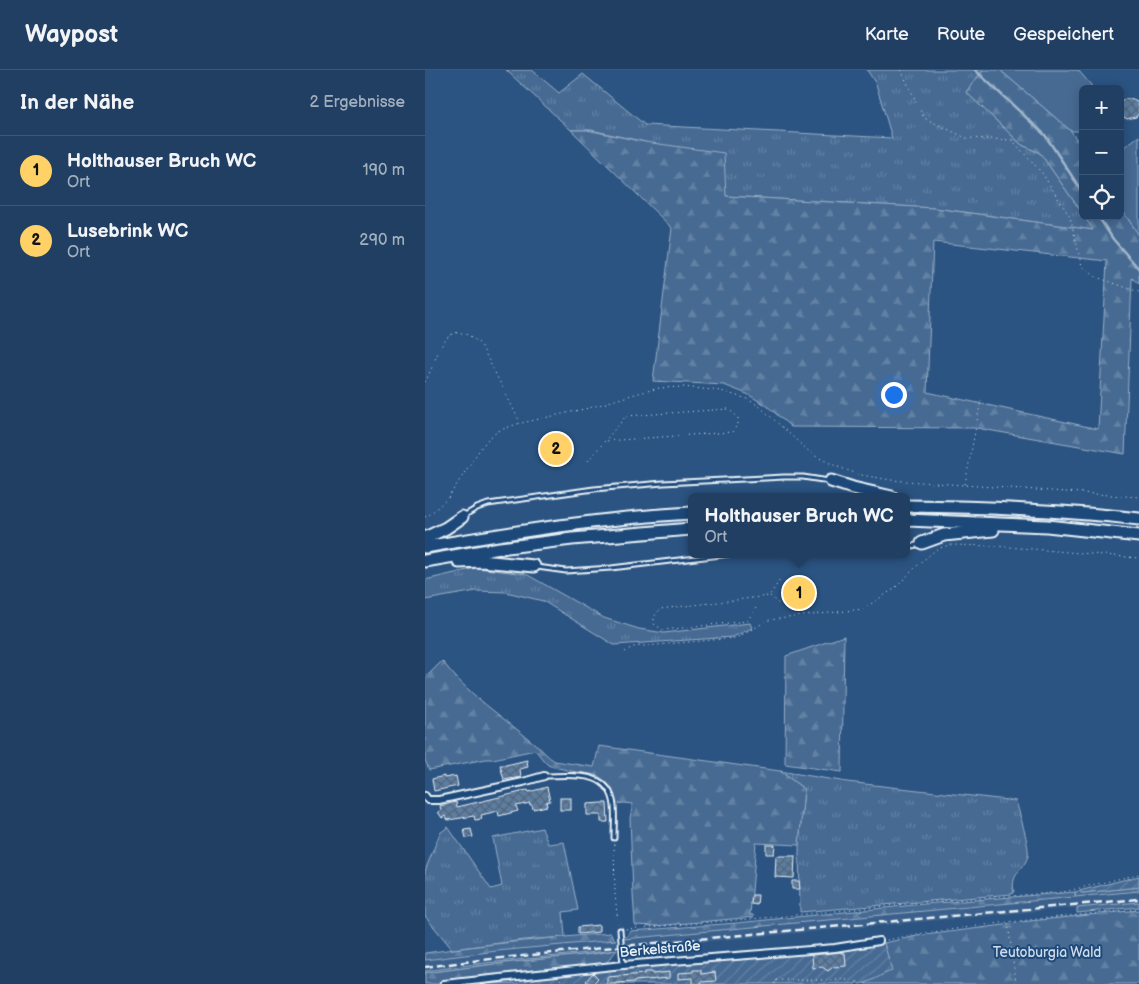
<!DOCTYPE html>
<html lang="de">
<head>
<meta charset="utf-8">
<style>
	:root { --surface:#203f62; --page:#2d4a6b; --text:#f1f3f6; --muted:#a2afbe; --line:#3d5877; --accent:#ffd166 }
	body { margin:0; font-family:"Balsamiq Sans",sans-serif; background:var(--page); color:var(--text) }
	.controls { position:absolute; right:15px; top:15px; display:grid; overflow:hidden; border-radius:8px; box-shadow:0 2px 12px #0003 }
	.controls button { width:45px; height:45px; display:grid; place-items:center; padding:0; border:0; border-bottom:1px solid var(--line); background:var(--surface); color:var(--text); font:25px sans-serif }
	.you { position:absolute; left:468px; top:324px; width:18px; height:18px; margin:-12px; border:4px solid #fff; border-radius:50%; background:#1a73e8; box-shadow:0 0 0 8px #1a73e833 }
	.badge { display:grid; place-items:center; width:32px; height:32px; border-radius:50%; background:var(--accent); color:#111; font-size:16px; font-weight:700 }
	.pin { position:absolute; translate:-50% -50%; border:2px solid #fff; box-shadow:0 1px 5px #0006 }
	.popup { position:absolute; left:263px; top:423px; width:222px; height:65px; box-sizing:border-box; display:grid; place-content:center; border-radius:8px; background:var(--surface); filter:drop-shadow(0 1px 4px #0005); font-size:16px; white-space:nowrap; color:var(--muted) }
	.popup b { font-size:19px; color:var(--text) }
	.popup::after { content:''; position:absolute; left:50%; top:100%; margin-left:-10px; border:10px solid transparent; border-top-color:var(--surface) }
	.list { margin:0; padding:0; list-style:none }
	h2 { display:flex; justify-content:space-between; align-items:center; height:65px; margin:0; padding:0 20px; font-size:21px }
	h2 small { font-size:16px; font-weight:400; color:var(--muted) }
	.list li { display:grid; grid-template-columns:32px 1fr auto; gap:15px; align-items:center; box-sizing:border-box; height:70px; padding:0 20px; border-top:1px solid var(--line) }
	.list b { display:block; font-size:19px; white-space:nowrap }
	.list p { margin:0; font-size:16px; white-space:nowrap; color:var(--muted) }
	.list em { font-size:16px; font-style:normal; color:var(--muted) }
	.icon { flex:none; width:28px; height:28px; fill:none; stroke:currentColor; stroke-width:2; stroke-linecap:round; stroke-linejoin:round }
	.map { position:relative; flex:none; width:714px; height:914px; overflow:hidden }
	header { display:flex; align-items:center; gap:30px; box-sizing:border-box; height:70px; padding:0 25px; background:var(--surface); border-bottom:1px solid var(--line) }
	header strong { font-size:24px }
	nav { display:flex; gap:28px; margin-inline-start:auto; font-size:18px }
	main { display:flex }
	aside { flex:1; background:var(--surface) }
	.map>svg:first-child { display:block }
	.built { fill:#3a608b }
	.grass { fill:url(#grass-tufts); stroke:#98aec6 }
	.forest { fill:url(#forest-firs); stroke:#98aec6; fill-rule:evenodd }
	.park { fill:#476b93; stroke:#98aec6 }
	.garden { fill:url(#garden-furrows); stroke:#98aec6 }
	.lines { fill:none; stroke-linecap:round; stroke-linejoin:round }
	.stream { stroke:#a0b6cb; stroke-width:2.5 }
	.building { fill:url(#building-cross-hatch); stroke:#e8f1f8 }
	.lane-casing { stroke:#e8f1f8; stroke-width:7 }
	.street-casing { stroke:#e8f1f8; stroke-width:10 }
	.highway-casing { stroke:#e8f1f8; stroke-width:15 }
	.path { stroke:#e8f1f8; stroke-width:1; stroke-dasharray:1 4; stroke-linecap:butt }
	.lane { stroke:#1f4a7a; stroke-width:3 }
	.street { stroke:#1f4a7a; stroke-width:6 }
	.highway { stroke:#1f4a7a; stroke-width:11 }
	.rail { stroke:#e8f1f8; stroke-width:2.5; stroke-dasharray:8 4; stroke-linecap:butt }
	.labels { text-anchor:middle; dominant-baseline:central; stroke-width:4; stroke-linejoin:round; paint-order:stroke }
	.street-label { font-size:14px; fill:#e8f1f8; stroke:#1f4a7a }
	.park-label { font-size:14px; fill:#d0dde9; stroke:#1f4a7a }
</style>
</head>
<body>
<header>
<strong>Waypost</strong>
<nav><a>Karte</a><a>Route</a><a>Gespeichert</a></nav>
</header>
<main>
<aside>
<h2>In der Nähe<small>2 Ergebnisse</small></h2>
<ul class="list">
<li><span class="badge">1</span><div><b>Holthauser Bruch WC</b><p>Ort</p></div><em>190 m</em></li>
<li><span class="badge">2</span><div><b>Lusebrink WC</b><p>Ort</p></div><em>290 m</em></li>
</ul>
</aside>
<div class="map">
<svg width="714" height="914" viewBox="0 0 714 914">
	<defs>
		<pattern id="grass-tufts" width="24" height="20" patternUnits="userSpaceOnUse" patternTransform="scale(1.25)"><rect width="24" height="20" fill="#476b93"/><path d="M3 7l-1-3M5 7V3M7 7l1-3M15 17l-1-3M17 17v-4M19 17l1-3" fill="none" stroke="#6281a3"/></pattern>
		<pattern id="forest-firs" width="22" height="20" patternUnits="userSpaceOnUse" patternTransform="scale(1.25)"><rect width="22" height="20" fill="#476b93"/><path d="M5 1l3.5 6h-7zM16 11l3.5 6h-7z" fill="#6281a3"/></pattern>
		<pattern id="garden-furrows" width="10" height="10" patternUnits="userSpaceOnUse" patternTransform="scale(1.25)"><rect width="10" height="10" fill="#476b93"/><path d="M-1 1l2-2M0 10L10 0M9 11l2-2" fill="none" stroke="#6281a3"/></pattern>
		<pattern id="building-cross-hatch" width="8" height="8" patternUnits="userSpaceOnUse" patternTransform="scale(1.25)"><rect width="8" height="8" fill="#5d7da1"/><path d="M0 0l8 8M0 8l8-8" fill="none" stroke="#53657a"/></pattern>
	</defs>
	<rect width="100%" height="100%" fill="#2b5482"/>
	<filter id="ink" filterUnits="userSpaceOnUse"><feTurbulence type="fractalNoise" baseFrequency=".02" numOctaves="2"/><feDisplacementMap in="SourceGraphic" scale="10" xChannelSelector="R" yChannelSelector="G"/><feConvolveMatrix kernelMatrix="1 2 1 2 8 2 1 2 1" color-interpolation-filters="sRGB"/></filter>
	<g filter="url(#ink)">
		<g class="built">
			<polygon points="714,821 714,832 200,879 199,869"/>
			<polygon points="191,870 192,880 51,894 0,901 0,890 72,881"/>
		</g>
		<g class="grass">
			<polygon points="81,0 107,0 134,23 158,4 220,55 467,68 451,14 442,0 558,0 541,22 597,75 615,83 658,144 658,146 659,146 669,160 509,138 300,126 220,72 166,60 146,60"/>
			<polygon points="51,498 101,504 179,548 214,559 239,563 325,553 327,558 308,567 189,575 118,531 81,522 51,521 0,530 0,510"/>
			<path d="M355,701l67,11 169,19c3,11 14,46 12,55 -4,14 -18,18 -14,35l-2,3 -212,18 -1,-67 5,-56z"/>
			<polygon points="23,757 66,819 77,816 68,768 117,758 123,774 139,772 153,840 138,842 140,867 99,870 27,879 0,846 0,801 15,763"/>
			<polygon points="714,817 714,821 650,827 650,822 654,821 657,823"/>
			<polygon points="714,832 714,837 652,843 652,838"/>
			<polygon points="192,880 168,884 70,894 0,903 0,901 51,894"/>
		</g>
		<g class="forest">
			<polygon points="558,0 575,0 646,61 658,79 658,144 615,83 597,75 541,22"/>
			<path d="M146,60h16l58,12 79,11 2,43 208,12 159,22 -9,-14h36v-9l19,28v49l-7,-6 -7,176 -149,-26 -185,-1 -25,-22 -19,-11 -23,-9 -71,-4 19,-153zM508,172l174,19 -9,168 -171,-37z"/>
			<polygon points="419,566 417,702 360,694 361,586"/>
			<path d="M17,591c25,33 61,56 93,83 7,5 12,13 20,17l39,6 5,-21 181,25 24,18 -5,56 -43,-2 -6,72h3l1,2 -99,9 -20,-1 -2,-31 -3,-76 2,-9v-5l-8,-1 -9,1c-11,-38 -20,-26 -52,-35 -5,-1 -11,-2 -15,-4 -5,-4 -9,-11 -13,-15l-42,9h-7l-57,11 -4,-10v-82z"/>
			<polygon points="650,822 650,827 199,869 206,861 312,853 499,834"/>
			<polygon points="714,840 714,914 440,914 448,908 466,900 459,873 492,866 579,855 595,852"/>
			<path d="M186,863l1,3 4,4 -119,11 -72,9v-7c62,-9 124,-15 186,-20z"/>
			<polygon points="192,880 182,892 172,895 21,911 15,912 13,914 0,914 0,903 70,894 168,884"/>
		</g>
		<g class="park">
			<polygon points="575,0 653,0 666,15 666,19 658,19 658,61 646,61"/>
			<polygon points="714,66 714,165 695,137 695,80"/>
		</g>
		<g class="garden">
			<polygon points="714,806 714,817 657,823 654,821"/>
			<path d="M459,873l8,28c-11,3 -23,13 -33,13l-2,-3 -1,3h-393l299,-29 88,-5z"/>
		</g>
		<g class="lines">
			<g class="stream">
				<polyline points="550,0 620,65 658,123"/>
				<polyline points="673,146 688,169 714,199"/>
			</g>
		</g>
		<g class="building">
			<polygon points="700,29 706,29 712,32 714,36 714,43 711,47 702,49 695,45 695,33"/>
			<polygon points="135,374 137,383 126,384 125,375"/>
			<rect x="368" y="518" width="11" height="9"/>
			<polygon points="102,690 103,697 95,699 96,707 79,710 75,695 81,695"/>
			<polygon points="19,706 19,708 31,706 33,716 9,721 7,709"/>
			<polygon points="122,717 125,731 121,732 122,736 108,739 107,735 105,735 105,733 91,736 93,741 74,746 73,741 56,745 57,749 50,750 49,746 23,750 20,746 17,748 13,742 16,740 15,736 31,732 32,737 96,722 96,721 103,720 104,722"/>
			<rect x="135" y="728" width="11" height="12"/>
			<polygon points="176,733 182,733 183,752 176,752 176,745 162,745 162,734"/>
			<polygon points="46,759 48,767 41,768 39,760"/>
			<polygon points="341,775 350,775 349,784 341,784"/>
			<polygon points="351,786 370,786 369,808 350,807"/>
			<polygon points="367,811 374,811 375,819 367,819"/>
			<polygon points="327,825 333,825 332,835 326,834"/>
			<polygon points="174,855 174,862 153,864 153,857"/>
			<polygon points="416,882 416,883 420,883 421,896 408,897 403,901 397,897 388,898 387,885"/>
			<polygon points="268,900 276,900 276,904 290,902 291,911 276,912 276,914 268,914 268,908 253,909 253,903 268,902"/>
			<polygon points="219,902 227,902 227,904 244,902 244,908 210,911 210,912 191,913 191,914 182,914 182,907 219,904"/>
			<polygon points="168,903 173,908 168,914 165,914 161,911"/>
		</g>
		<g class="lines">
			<defs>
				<g id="lane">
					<polyline points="40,445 52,438 63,434 169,419 238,413 359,407 378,407 404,411"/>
					<polyline points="482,477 496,474"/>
					<polyline points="112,497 141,501 186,498 305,484"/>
					<path d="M119,706c28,0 66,-7 70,30 1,11 0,21 0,32"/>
					<polyline points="195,860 198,894"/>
				</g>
				<g id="street">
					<polyline points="0,726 3,730 14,730 98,712 119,706"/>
					<polyline points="19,914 198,895 410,878 454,871"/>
				</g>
				<g id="highway">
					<polyline points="406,411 428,418 467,427"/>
					<path d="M482,436c77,1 155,4 232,13"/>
					<polyline points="482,450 622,456 714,466"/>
					<polyline points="0,468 21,458 37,447"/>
					<polyline points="497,473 519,465 568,460"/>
					<path d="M0,477c88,-15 177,-29 266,-34"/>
					<polyline points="0,491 75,478 147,469 266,459"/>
					<polyline points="34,492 56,491 109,496"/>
				</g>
			</defs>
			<use href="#lane" class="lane-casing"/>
			<use href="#street" class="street-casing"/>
			<use href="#highway" class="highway-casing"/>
			<g class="path">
				<polyline points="476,0 499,48 541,68 587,70 617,103 645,147 657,196 671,207 714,222"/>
				<path d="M0,312c14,-24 19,-72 56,-37l39,77"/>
				<polyline points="163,391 201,346 303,339 313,347 313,354 307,362 180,371"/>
				<polyline points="540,414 556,330"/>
				<polyline points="0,447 3,446 23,428 55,379 63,369 73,361 92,354 164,338 210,324 234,318 258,317 296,321 322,329 334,336 381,379 390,386 413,397 436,405 466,410 714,427"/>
				<polyline points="345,526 356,536"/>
				<polyline points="331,538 322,551 238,560 229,554 229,547 235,539 344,526 355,510"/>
				<polyline points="200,582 204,579 208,577 311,568 344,550 438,539 469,519 495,493 507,483 512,479 524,475 571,476 714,488"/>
				<polyline points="189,774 190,824 193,854"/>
				<polyline points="583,853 591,914"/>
				<polyline points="201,859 350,847 502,832 638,822 714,804"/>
				<polyline points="462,870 492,864 583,852 714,839"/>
				<polyline points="135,909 140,914"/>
				<polyline points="350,914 350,910 425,910 429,907"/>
			</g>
			<use href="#lane" class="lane"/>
			<use href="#street" class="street"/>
			<use href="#highway" class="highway"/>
			<polyline class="rail" points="0,897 56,890 240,872 714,829"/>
		</g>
	</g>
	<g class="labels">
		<g class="street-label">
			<text transform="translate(235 879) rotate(-5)">Berkelstraße</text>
		</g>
		<g class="park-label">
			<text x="622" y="882">Teutoburgia Wald</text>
		</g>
	</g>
</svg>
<div class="controls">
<button>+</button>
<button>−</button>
<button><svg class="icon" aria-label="locate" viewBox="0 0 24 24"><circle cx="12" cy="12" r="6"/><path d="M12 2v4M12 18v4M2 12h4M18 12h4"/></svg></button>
</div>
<div class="you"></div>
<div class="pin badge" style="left:374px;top:523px">1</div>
<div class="popup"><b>Holthauser Bruch WC</b>Ort</div>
<div class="pin badge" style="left:131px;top:379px">2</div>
</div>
</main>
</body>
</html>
